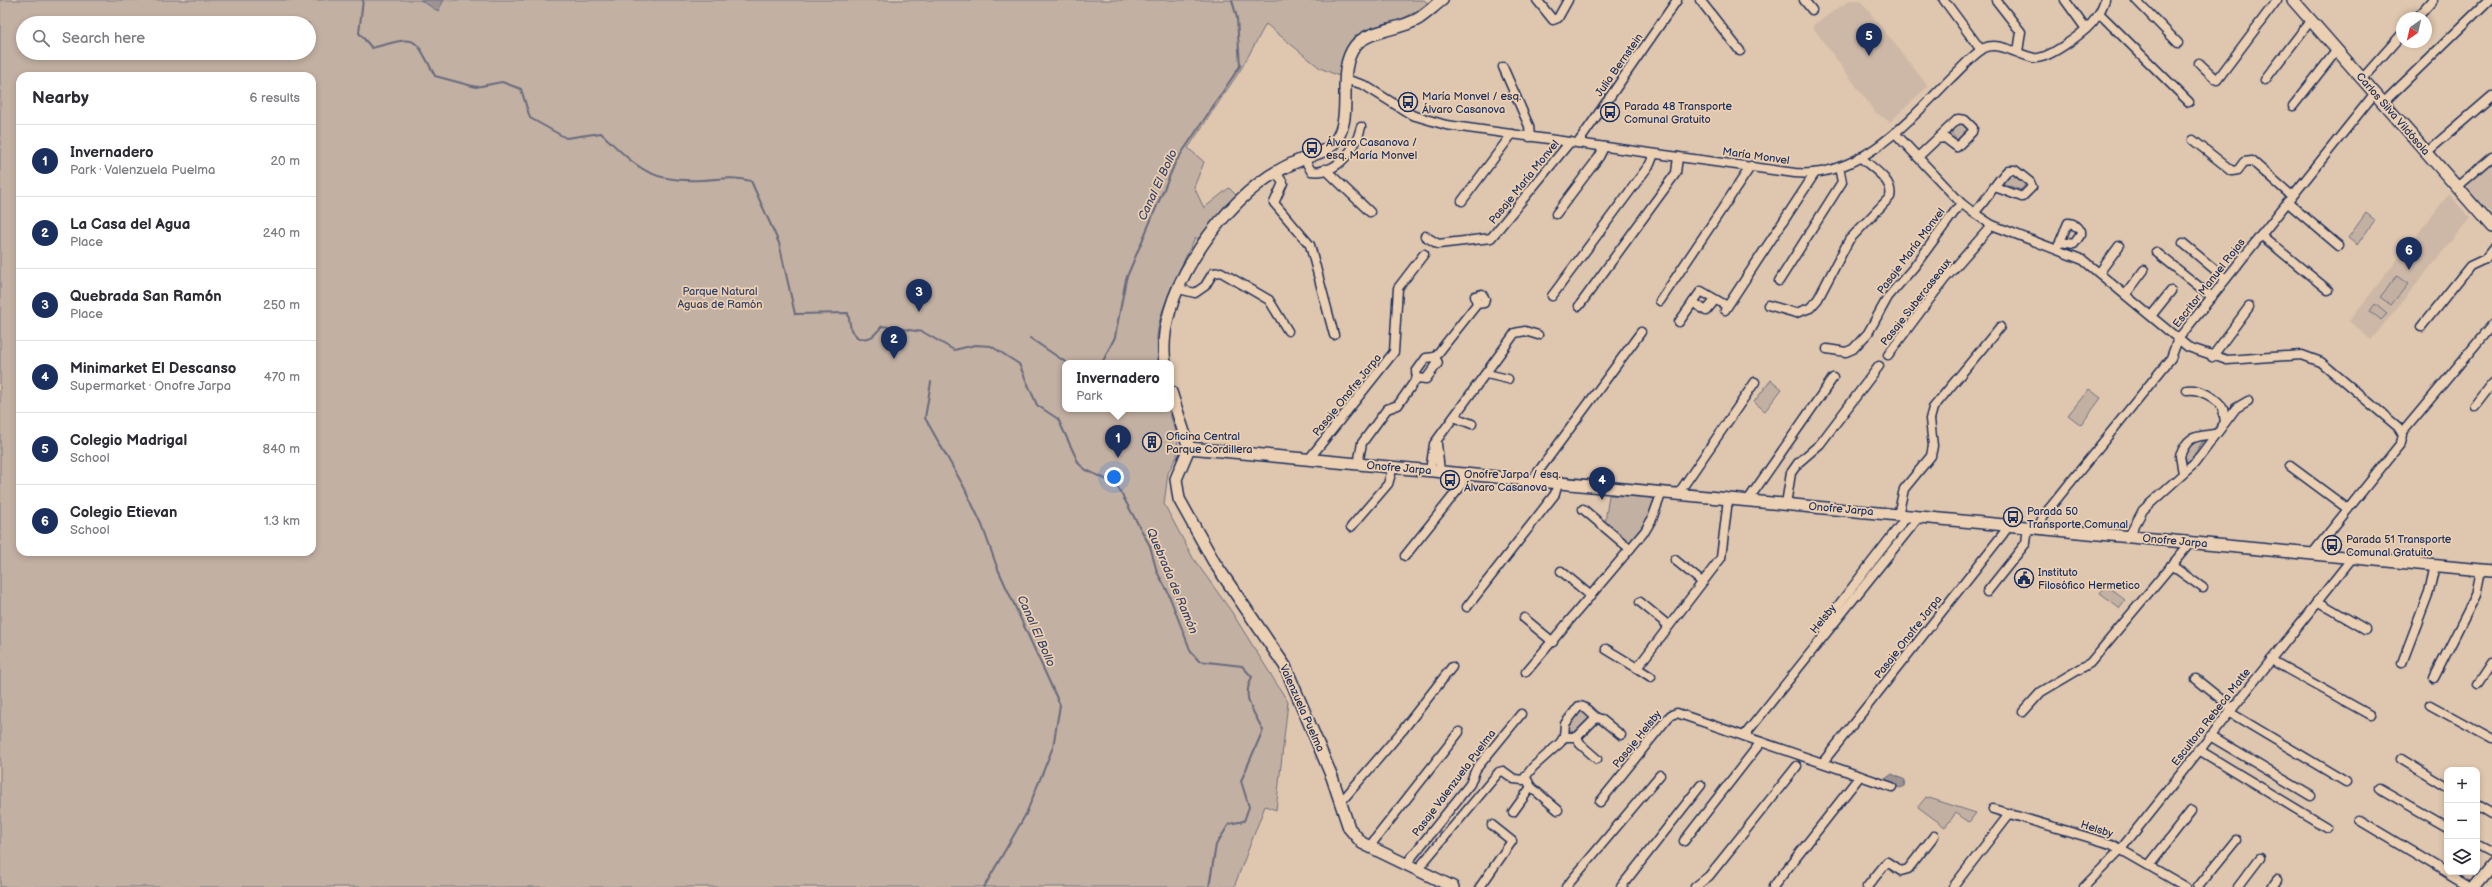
<!DOCTYPE html>
<html lang="en">
<head>
<meta charset="utf-8">
<style>
	:root { --surface:#fff; --page:#f2f2f3; --text:#2b2b33; --muted:#7c7c81; --line:#e1e1e2; --accent:#1b2f5e }
	body { margin:0; font-family:"Balsamiq Sans",sans-serif; background:var(--page); color:var(--text) }
	.controls { position:absolute; right:12px; bottom:12px; display:grid; overflow:hidden; border-radius:8px; box-shadow:0 2px 6px #0003 }
	.controls button { width:36px; height:36px; display:grid; place-items:center; padding:0; border:0; border-bottom:1px solid var(--line); background:var(--surface); color:var(--text); font:20px sans-serif }
	.compass { position:absolute; left:2396px; top:12px; width:36px; height:36px; border-radius:50%; background:var(--surface); box-shadow:0 2px 6px #0003; rotate:214deg }
	.you { position:absolute; left:1114px; top:477px; width:14px; height:14px; margin:-10px; border:3px solid #fff; border-radius:50%; background:#1a73e8; box-shadow:0 0 0 6px #1a73e833 }
	.badge { display:grid; place-items:center; width:26px; height:26px; border-radius:50%; background:var(--accent); color:#fff; font-size:13px; font-weight:700 }
	.pin { position:absolute; translate:-50% -33px; filter:drop-shadow(0 1px 2px #0008) }
	.pin::after { content:''; position:absolute; top:21px; width:14px; height:12px; background:inherit; clip-path:polygon(0 0,100% 0,50% 100%) }
	.popup { position:absolute; left:1062px; top:360px; width:112px; height:52px; box-sizing:border-box; display:grid; place-content:center; border-radius:8px; background:var(--surface); filter:drop-shadow(0 1px 3px #0005); font-size:13px; white-space:nowrap; color:var(--muted) }
	.popup b { font-size:15px; color:var(--text) }
	.popup::after { content:''; position:absolute; left:50%; top:100%; margin-left:-8px; border:8px solid transparent; border-top-color:var(--surface) }
	.list { margin:0; padding:0; list-style:none }
	h2 { display:flex; justify-content:space-between; align-items:center; height:52px; margin:0; padding:0 16px; font-size:17px }
	h2 small { font-size:13px; font-weight:400; color:var(--muted) }
	.list li { display:grid; grid-template-columns:26px 1fr auto; gap:12px; align-items:center; box-sizing:border-box; height:72px; padding:0 16px; border-top:1px solid var(--line) }
	.list b { display:block; font-size:15px; white-space:nowrap }
	.list p { margin:0; font-size:13px; white-space:nowrap; color:var(--muted) }
	.list em { font-size:13px; font-style:normal; color:var(--muted) }
	.icon { flex:none; width:22px; height:22px; fill:none; stroke:currentColor; stroke-width:2; stroke-linecap:round; stroke-linejoin:round }
	.map { position:relative; flex:none; width:2492px; height:887px; overflow:hidden }
	.search { position:absolute; background:var(--surface); box-shadow:0 2px 6px #0003; left:16px; top:16px; width:300px; height:44px; display:flex; align-items:center; gap:10px; box-sizing:border-box; padding:0 14px; border-radius:22px; color:var(--muted); font-size:15px }
	.panel { position:absolute; background:var(--surface); box-shadow:0 2px 6px #0003; left:16px; top:72px; width:300px; height:484px; border-radius:12px }
	.map>svg:first-child { display:block }
	.built { fill:#cdb8a7 }
	.green { fill:#c2b0a2; stroke:#6e7080; fill-rule:evenodd }
	.water { fill:#9c9393; stroke:#686b7e }
	.lines { fill:none; stroke-linecap:round; stroke-linejoin:round }
	.stream { stroke:#686b7e; stroke-width:2 }
	.street-casing { stroke:#1b2f5e; stroke-width:11 }
	.secondary-casing { stroke:#1b2f5e; stroke-width:14 }
	.street { stroke:#ecd0b3; stroke-width:8 }
	.secondary { stroke:#ecd0b3; stroke-width:11 }
	.labels { text-anchor:middle; dominant-baseline:central; stroke-width:3.5; stroke-linejoin:round; paint-order:stroke }
	.street-label { font-size:11px; fill:#1b2f5e; stroke:#ecd0b3 }
	.poi-label { font-size:11px; fill:#1b2f5e; stroke:#ecd0b3; text-anchor:start }
	.park-label { font-size:11px; fill:#344268; stroke:#ecd0b3 }
	.water-label { font-size:12px; font-style:italic; fill:#354369; stroke:#ecd0b3 }
</style>
</head>
<body>
<div class="map">
<svg width="2492" height="887" viewBox="0 0 2492 887">
	<rect width="100%" height="100%" fill="#dfc6ae"/>
	<filter id="ink" filterUnits="userSpaceOnUse"><feTurbulence type="fractalNoise" baseFrequency=".025" numOctaves="2"/><feDisplacementMap in="SourceGraphic" scale="8" xChannelSelector="R" yChannelSelector="G"/><feConvolveMatrix kernelMatrix="1 2 1 2 8 2 1 2 1" color-interpolation-filters="sRGB"/></filter>
	<g filter="url(#ink)">
		<g class="built">
			<polygon points="1850,0 1860,0 1928,86 1890,122 1875,112 1812,26"/>
			<polygon points="2492,161 2492,214 2464,185"/>
			<polygon points="2449,194 2470,218 2371,340 2349,321"/>
		</g>
		<g class="green">
			<path d="M0,0h1424l5,4 -79,44 -11,28 -19,-8 -54,-44 -25,45 -53,79 16,14 -10,25 10,21 25,-20 8,8 -38,42h-4c-12,25 -37,72 -38,99 0,10 3,17 5,26h-97v46h103l10,28 -1,19 -9,17 -4,31 29,54 38,53 57,91 -12,108 -11,-4 -31,81h-1234zM23,23h286v30h-286zM20,76h292v476h-292z"/>
			<polygon points="1960,120 1969,129 1957,140 1949,131"/>
			<polygon points="2014,169 2027,182 2021,190 2002,183"/>
			<polygon points="2366,213 2375,220 2357,245 2348,238"/>
			<polygon points="2397,276 2408,284 2391,305 2380,297"/>
			<polygon points="2375,304 2387,314 2381,320 2370,311"/>
			<polygon points="1771,380 1782,389 1765,411 1754,402"/>
			<polygon points="2089,389 2101,398 2081,425 2068,415"/>
			<polygon points="2197,437 2203,441 2189,462 2184,463 2183,457"/>
			<polygon points="1609,495 1654,498 1649,517 1629,544 1605,523"/>
			<polygon points="2106,585 2125,600 2119,608 2100,594"/>
			<polygon points="1581,709 1592,718 1574,735 1566,728"/>
			<polygon points="1926,797 1976,813 1969,822 1956,813 1945,827 1918,807"/>
		</g>
		<g class="water">
			<polygon points="420,0 444,0 438,11"/>
			<polygon points="1892,774 1905,780 1904,786 1900,788 1886,782 1885,779"/>
		</g>
		<g class="lines">
			<g class="stream">
				<path d="M363,0l-4,33 13,15c46,-12 41,-14 63,28l41,11 26,-5 19,7 9,29 36,20 35,-5c36,34 48,50 101,47 21,-1 28,-4 49,1l28,62 16,71 53,-1 3,17 7,8c13,2 16,-2 24,-12l41,6 31,18 21,-5 16,1 28,18 18,41 21,14 21,45 7,6 30,14 34,62 7,26 10,18 24,62 8,9 43,5 10,11c-11,21 1,33 11,53l-22,51 8,26 -5,14 -15,3 -13,21 -7,42"/>
				<polyline points="1030,338 1067,363"/>
				<polyline points="1102,363 1115,337 1126,279 1175,163 1240,66 1237,18 1232,0"/>
				<polyline points="931,382 925,418 964,487 982,525 997,567 1060,705 1053,747 1026,814 984,887"/>
			</g>
			<defs>
				<g id="street">
					<polyline points="1537,0 1553,20 1558,18 1568,0"/>
					<polyline points="1700,0 1740,51"/>
					<polyline points="1804,0 1812,10"/>
					<polyline points="1944,0 1981,50"/>
					<polyline points="1996,0 2021,32 2018,52"/>
					<polyline points="2065,0 2086,29"/>
					<polyline points="2136,0 2178,43"/>
					<polyline points="2099,13 2189,102"/>
					<polyline points="2417,18 2433,0"/>
					<polyline points="2199,63 2217,80 2277,0"/>
					<polyline points="1503,67 1529,126 1530,137"/>
					<path d="M1345,79l19,6 48,30 34,10 349,48c64,6 115,-53 155,-94 11,-10 21,-23 34,-31 16,-7 34,7 50,10 14,2 53,-27 61,-39 5,-5 7,-12 10,-19"/>
					<polyline points="2362,79 2402,34"/>
					<polyline points="2265,80 2311,20"/>
					<polyline points="2383,103 2489,0"/>
					<polyline points="2293,106 2337,50"/>
					<polyline points="1895,133 1961,203 1974,213 1992,225 2083,260 2188,347 2227,360 2302,355 2321,362 2398,427 2403,435 2401,443 2312,554"/>
					<polyline points="2193,140 2232,171 2238,170 2244,162 2252,161 2292,196"/>
					<polyline points="1578,143 1677,0"/>
					<polyline points="2427,152 2492,96"/>
					<polyline points="1918,157 1958,119 1965,120 1973,128 1972,132 1957,147 1945,138 1937,139"/>
					<path d="M1304,158l7,13c27,4 45,-23 50,-44"/>
					<polyline points="1325,169 1370,212"/>
					<polyline points="1276,172 1283,183 1274,203 1310,245 1334,335"/>
					<polyline points="2457,187 2492,157"/>
					<polyline points="1462,201 1512,134"/>
					<polyline points="2287,202 2339,246"/>
					<path d="M1974,213c13,-13 20,-29 34,-43h7l15,12 2,5 -10,10 -27,-10"/>
					<polyline points="1556,214 1599,157 1604,147"/>
					<polyline points="2261,235 2328,290"/>
					<polyline points="1425,236 1438,244 1491,238 1570,142"/>
					<polyline points="2183,243 2226,279"/>
					<polyline points="2057,249 2068,223 2073,224 2081,231 2081,234 2074,244 2060,242"/>
					<polyline points="2156,252 2212,297"/>
					<polyline points="2099,273 2119,246"/>
					<polyline points="1779,281 1842,182 1839,167"/>
					<polyline points="1179,289 1195,293 1205,286 1213,273 1221,272 1269,300 1288,331"/>
					<polyline points="2126,294 2144,270"/>
					<polyline points="1552,296 1650,164 1654,154"/>
					<polyline points="1660,301 1751,166"/>
					<polyline points="1693,302 1706,311 1715,300"/>
					<path d="M1768,305l28,8 14,-5 8,-9 31,-59 41,-43c4,-17 -18,-29 -30,-40"/>
					<polyline points="1579,306 1676,173 1678,157"/>
					<polyline points="1725,310 1815,173"/>
					<polyline points="2151,316 2171,291"/>
					<polyline points="1679,322 1701,291 1727,306"/>
					<polyline points="2421,327 2470,266 2485,259 2492,250"/>
					<polyline points="1827,349 1846,352 1853,349 1868,333 1888,297 1914,267 1961,203"/>
					<polyline points="1888,355 1944,280 1992,225"/>
					<polyline points="1435,357 1477,304 1484,303 1485,299 1482,294 1475,296 1477,304"/>
					<polyline points="2212,357 2249,307"/>
					<polyline points="1487,374 1508,379"/>
					<polyline points="1417,378 1426,379 1438,363 1435,357"/>
					<path d="M2187,390c11,-2 31,8 36,19 1,3 1,9 2,13"/>
					<polyline points="2475,406 2492,384"/>
					<polyline points="1454,417 1472,424"/>
					<polyline points="2402,433 2492,325"/>
					<polyline points="1437,444 1440,471"/>
					<polyline points="1309,459 1394,352 1398,288 1424,254"/>
					<polyline points="1358,464 1362,443 1387,409 1398,405 1417,378 1416,372 1426,358 1435,357"/>
					<polyline points="2290,466 2348,509"/>
					<polyline points="1430,471 1434,444 1515,333 1525,331 1538,335"/>
					<path d="M2183,473l-3,-17c8,-21 15,-19 34,-22"/>
					<polyline points="1532,480 1641,332"/>
					<polyline points="1678,494 1755,382"/>
					<polyline points="1748,500 1833,378"/>
					<polyline points="1786,504 1791,473 1798,463 1820,444 1879,366"/>
					<polyline points="1583,509 1630,549"/>
					<polyline points="1898,515 1904,489 1931,456 1933,446 1930,419 1933,408 2000,327"/>
					<polyline points="1351,527 1388,484 1393,467"/>
					<polyline points="2038,528 2044,515 2171,358 2178,339 2375,93"/>
					<polyline points="2129,536 2143,510 2194,464 2236,408 2248,401"/>
					<polyline points="1405,556 1461,486 1463,474"/>
					<polyline points="1675,560 1702,582"/>
					<polyline points="2171,565 2203,588"/>
					<polyline points="1561,571 1591,596"/>
					<polyline points="1987,592 2026,543 2028,527"/>
					<polyline points="2317,601 2365,629"/>
					<polyline points="1640,602 1669,626"/>
					<polyline points="1467,607 1555,494 1558,483"/>
					<polyline points="1524,618 1553,642"/>
					<polyline points="1821,628 1908,515"/>
					<polyline points="1606,649 1637,668 1721,558 1728,499"/>
					<polyline points="2271,660 2370,715"/>
					<polyline points="2402,663 2429,592 2435,565"/>
					<polyline points="1637,668 1651,677"/>
					<polyline points="1526,672 1645,531 1652,519 1662,492"/>
					<polyline points="2434,678 2476,595 2481,570"/>
					<polyline points="2196,679 2232,708"/>
					<polyline points="2478,684 2492,663"/>
					<polyline points="2430,705 2492,739"/>
					<polyline points="2023,712 2041,692 2090,663 2191,542"/>
					<polyline points="2229,712 2346,782"/>
					<polyline points="1744,736 1919,517"/>
					<polyline points="2210,736 2311,796"/>
					<polyline points="1564,737 1577,737 1596,718"/>
					<polyline points="1577,737 1580,744 1597,759"/>
					<polyline points="2199,750 2326,827"/>
					<polyline points="2401,759 2447,787"/>
					<polyline points="1823,762 2003,534 2008,525"/>
					<polyline points="1526,778 1531,787 1558,810"/>
					<polyline points="2379,788 2447,827"/>
					<polyline points="1600,802 1667,719 1671,715 1677,713 1892,787"/>
					<polyline points="1340,803 1402,731 1452,667"/>
					<polyline points="2477,805 2492,814"/>
					<polyline points="1993,809 2111,844 2186,887"/>
					<polyline points="1513,812 1531,787"/>
					<polyline points="2359,820 2471,887"/>
					<polyline points="1684,841 1761,742"/>
					<polyline points="2477,845 2492,853"/>
					<polyline points="1369,847 1459,732"/>
					<polyline points="1406,864 1470,784 1476,769 1521,714"/>
					<polyline points="2149,865 2191,811"/>
					<path d="M1417,870l82,-98 4,-1 11,8 9,1 10,-13 27,-24 4,-6 1,-13 14,-18c10,0 12,12 22,13l20,16"/>
					<polyline points="1480,887 1512,841 1492,825"/>
					<polyline points="1566,887 1660,775"/>
					<polyline points="1621,887 1701,785"/>
					<polyline points="1695,887 1709,876 1797,766"/>
					<polyline points="1773,887 1860,776"/>
					<polyline points="1867,887 1887,862 1901,871 1908,869 1934,836"/>
					<polyline points="1953,887 2010,813"/>
					<polyline points="2084,887 2121,849 2353,557"/>
					<polyline points="2198,887 2236,840"/>
					<polyline points="2238,887 2260,858"/>
					<polyline points="2272,887 2277,880"/>
				</g>
				<g id="secondary">
					<polyline points="2293,0 2492,227"/>
					<path d="M1165,363c-10,-65 51,-151 103,-186 11,-7 22,-13 35,-18 10,-5 21,-6 29,-14 25,-26 2,-71 23,-99 12,-16 45,-16 63,-27 8,-5 16,-13 24,-19"/>
					<polyline points="1171,392 1189,448 1176,479 1179,499 1214,562 1285,666 1332,777 1349,828 1362,843 1453,887"/>
					<polyline points="1189,448 2492,571"/>
					<polyline points="2473,887 2492,864"/>
				</g>
			</defs>
			<use href="#street" class="street-casing"/>
			<use href="#secondary" class="secondary-casing"/>
			<use href="#street" class="street"/>
			<use href="#secondary" class="secondary"/>
		</g>
	</g>
	<defs>
		<symbol id="bus-ring" viewBox="-11 -11 22 22"><circle r="9.5" fill="#ecd0b3" stroke="#1b2f5e" stroke-width="1.5"/><path d="M-5-6H5V4H4V6H2V4H-2V6H-4V4H-5ZM-3.5-4V0h7V-4ZM-3.5 1.2v1.5H-2V1.2ZM2 1.2v1.5H3.5V1.2Z" fill="#1b2f5e"/></symbol>
		<symbol id="building-ring" viewBox="-11 -11 22 22"><circle r="9.5" fill="#ecd0b3" stroke="#1b2f5e" stroke-width="1.5"/><path d="M-4-6H4V6H1V3H-1V6H-4ZM-2.5-4.3h1.7v1.8h-1.7ZM.8-4.3h1.7v1.8H.8ZM-2.5-1h1.7V.8h-1.7ZM.8-1h1.7V.8H.8Z" fill="#1b2f5e"/></symbol>
		<symbol id="civic-ring" viewBox="-11 -11 22 22"><circle r="9.5" fill="#ecd0b3" stroke="#1b2f5e" stroke-width="1.5"/><path d="M-.6-6.5H3V-4.5H.6V-3L4-1V1h2V6H-6V1h2V-1L-.6-3ZM-1.2 2.5V6h2.4V2.5Z" fill="#1b2f5e"/></symbol>
	</defs>
	<g fill-rule="evenodd">
		<use href="#bus-ring" x="1397" y="91" width="22" height="22"/>
		<use href="#bus-ring" x="1599" y="101" width="22" height="22"/>
		<use href="#bus-ring" x="1301" y="137" width="22" height="22"/>
		<use href="#building-ring" x="1141" y="431" width="22" height="22"/>
		<use href="#bus-ring" x="1439" y="469" width="22" height="22"/>
		<use href="#bus-ring" x="2002" y="506" width="22" height="22"/>
		<use href="#bus-ring" x="2321" y="534" width="22" height="22"/>
		<use href="#civic-ring" x="2013" y="567" width="22" height="22"/>
	</g>
	<g class="labels">
		<g class="street-label">
			<text transform="translate(1619 65) rotate(-55)">Julia Bernstein</text>
			<text transform="translate(2393 114) rotate(49)">Carlos Silva Vildósola</text>
			<text transform="translate(1756 156) rotate(8)">María Monvel</text>
			<text transform="translate(1524 182) rotate(-51)">Pasaje María Monvel</text>
			<text transform="translate(1911 251) rotate(-53)">Pasaje María Monvel</text>
			<text transform="translate(2209 283) rotate(-52)">Escritor Manuel Rojas</text>
			<text transform="translate(1916 302) rotate(-52)">Pasaje Subercaseaux</text>
			<text transform="translate(1347 395) rotate(-51)">Pasaje Onofre Jarpa</text>
			<text transform="translate(1399 468) rotate(5)">Onofre Jarpa</text>
			<text transform="translate(1841 509) rotate(5)">Onofre Jarpa</text>
			<text transform="translate(2175 541) rotate(5)">Onofre Jarpa</text>
			<text transform="translate(1823 619) rotate(-51)">Helsby</text>
			<text transform="translate(1908 637) rotate(-52)">Pasaje Onofre Jarpa</text>
			<text transform="translate(1302 708) rotate(66)">Valenzuela Puelma</text>
			<text transform="translate(2211 717) rotate(-52)">Escultora Rebeca Matte</text>
			<text transform="translate(1637 739) rotate(-51)">Pasaje Helsby</text>
			<text transform="translate(1454 783) rotate(-53)">Pasaje Valenzuela Puelma</text>
			<text transform="translate(2097 829) rotate(18)">Helsby</text>
		</g>
		<g class="poi-label">
			<text x="1422" y="96">María Monvel / esq.<tspan x="1422" dy="13">Álvaro Casanova</tspan></text>
			<text x="1624" y="106">Parada 48 Transporte<tspan x="1624" dy="13">Comunal Gratuito</tspan></text>
			<text x="1326" y="142">Álvaro Casanova /<tspan x="1326" dy="13">esq. María Monvel</tspan></text>
			<text x="1166" y="436">Oficina Central<tspan x="1166" dy="13">Parque Cordillera</tspan></text>
			<text x="1464" y="474">Onofre Jarpa / esq.<tspan x="1464" dy="13">Álvaro Casanova</tspan></text>
			<text x="2027" y="511">Parada 50<tspan x="2027" dy="13">Transporte Comunal</tspan></text>
			<text x="2346" y="539">Parada 51 Transporte<tspan x="2346" dy="13">Comunal Gratuito</tspan></text>
			<text x="2038" y="572">Instituto<tspan x="2038" dy="13">Filosófico Hermetico</tspan></text>
		</g>
		<g class="park-label">
			<text x="720" y="291">Parque Natural<tspan x="720" dy="13">Aguas de Ramón</tspan></text>
		</g>
		<g class="water-label">
			<text transform="translate(1158 185) rotate(-65)">Canal El Bollo</text>
			<text transform="translate(1172 581) rotate(67)">Quebrada de Ramón</text>
			<text transform="translate(1036 631) rotate(66)">Canal El Bollo</text>
		</g>
	</g>
</svg>
<div class="controls">
<button>+</button>
<button>−</button>
<button><svg class="icon" aria-label="layers" viewBox="0 0 24 24"><path d="M12 4l9 5-9 5-9-5zM3 14l9 5 9-5"/></svg></button>
</div>
<svg class="compass" viewBox="-18 -18 36 36"><path d="M0-13l5 13h-10z" fill="#e53935"/><path d="M0 13l5-13h-10z" fill="#7c7c81"/></svg>
<div class="you"></div>
<div class="pin badge" style="left:1118px;top:458px">1</div>
<div class="popup"><b>Invernadero</b>Park</div>
<div class="pin badge" style="left:894px;top:359px">2</div>
<div class="pin badge" style="left:919px;top:312px">3</div>
<div class="pin badge" style="left:1602px;top:500px">4</div>
<div class="pin badge" style="left:1869px;top:56px">5</div>
<div class="pin badge" style="left:2409px;top:270px">6</div>
<div class="search"><svg class="icon" aria-label="search" viewBox="0 0 24 24"><circle cx="10" cy="10" r="6"/><path d="M15 15l6 6"/></svg>Search here</div>
<section class="panel">
<h2>Nearby<small>6 results</small></h2>
<ul class="list">
<li><span class="badge">1</span><div><b>Invernadero</b><p>Park · Valenzuela Puelma</p></div><em>20 m</em></li>
<li><span class="badge">2</span><div><b>La Casa del Agua</b><p>Place</p></div><em>240 m</em></li>
<li><span class="badge">3</span><div><b>Quebrada San Ramón</b><p>Place</p></div><em>250 m</em></li>
<li><span class="badge">4</span><div><b>Minimarket El Descanso</b><p>Supermarket · Onofre Jarpa</p></div><em>470 m</em></li>
<li><span class="badge">5</span><div><b>Colegio Madrigal</b><p>School</p></div><em>840 m</em></li>
<li><span class="badge">6</span><div><b>Colegio Etievan</b><p>School</p></div><em>1.3 km</em></li>
</ul>
</section>
</div>
</body>
</html>
